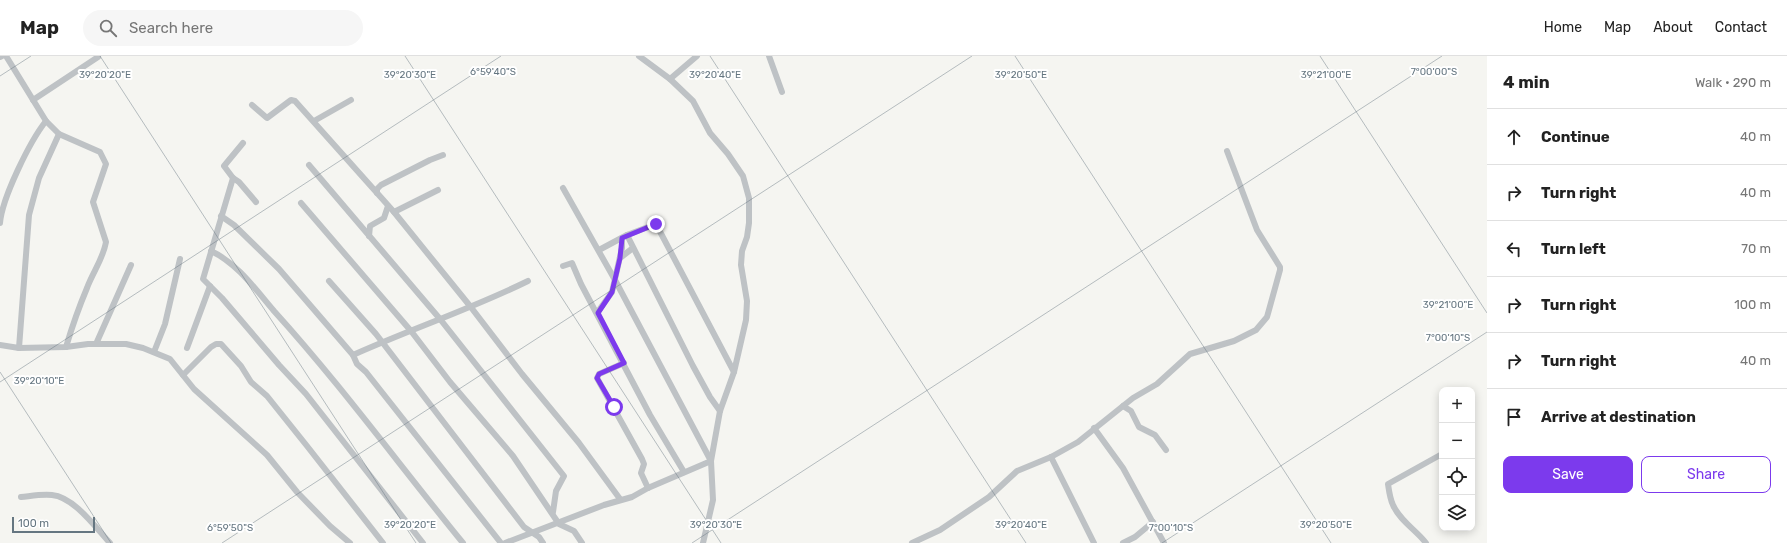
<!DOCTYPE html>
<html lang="en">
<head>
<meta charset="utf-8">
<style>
	:root { --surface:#fff; --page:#f6f6f6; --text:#222; --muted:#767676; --line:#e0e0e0; --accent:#7c3aed }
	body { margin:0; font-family:Rubik,sans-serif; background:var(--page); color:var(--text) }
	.controls { position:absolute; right:12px; bottom:12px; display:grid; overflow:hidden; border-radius:8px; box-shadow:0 2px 10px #0003 }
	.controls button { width:36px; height:36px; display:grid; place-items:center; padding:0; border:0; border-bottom:1px solid var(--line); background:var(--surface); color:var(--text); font:20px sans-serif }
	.scale { position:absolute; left:12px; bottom:10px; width:83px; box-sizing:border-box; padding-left:4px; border:2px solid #657681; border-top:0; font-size:11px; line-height:14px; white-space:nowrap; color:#657681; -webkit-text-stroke:3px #fff; paint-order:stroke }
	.stop { position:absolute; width:12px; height:12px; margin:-9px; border:3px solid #7c3aed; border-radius:50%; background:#fff }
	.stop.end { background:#7c3aed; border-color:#fff; box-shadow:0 1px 4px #0008 }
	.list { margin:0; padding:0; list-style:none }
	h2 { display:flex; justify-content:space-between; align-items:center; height:52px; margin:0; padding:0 16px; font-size:17px }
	h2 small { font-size:13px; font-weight:400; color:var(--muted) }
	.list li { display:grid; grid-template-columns:26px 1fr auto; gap:12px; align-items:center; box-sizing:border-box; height:56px; padding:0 16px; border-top:1px solid var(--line) }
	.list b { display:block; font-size:15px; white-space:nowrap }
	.list em { font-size:13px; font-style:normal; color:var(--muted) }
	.actions { display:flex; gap:8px; padding:12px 16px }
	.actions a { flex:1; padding:9px 0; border:1px solid var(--accent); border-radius:8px; text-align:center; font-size:14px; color:var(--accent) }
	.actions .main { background:var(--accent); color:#fff }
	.icon { flex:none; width:22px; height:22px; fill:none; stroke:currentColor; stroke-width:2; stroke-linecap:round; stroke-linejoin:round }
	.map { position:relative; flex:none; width:1487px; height:487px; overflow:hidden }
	header { display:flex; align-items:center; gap:24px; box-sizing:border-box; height:56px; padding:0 20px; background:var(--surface); border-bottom:1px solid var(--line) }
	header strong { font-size:19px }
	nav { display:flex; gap:22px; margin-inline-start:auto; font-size:14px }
	.search { width:280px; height:36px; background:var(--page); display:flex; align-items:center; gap:10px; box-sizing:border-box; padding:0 14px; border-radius:22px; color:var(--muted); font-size:15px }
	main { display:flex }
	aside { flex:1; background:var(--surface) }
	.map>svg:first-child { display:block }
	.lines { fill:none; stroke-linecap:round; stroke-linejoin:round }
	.minor { stroke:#bec2c5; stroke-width:6 }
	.route { stroke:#7c3aed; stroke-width:5 }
	.ticks { fill:none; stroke:#657681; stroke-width:1; stroke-opacity:0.45 }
	.ticks-label { font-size:10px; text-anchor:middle; fill:#657681; stroke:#fff; stroke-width:4; stroke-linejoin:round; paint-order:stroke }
</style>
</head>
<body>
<header>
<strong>Map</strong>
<div class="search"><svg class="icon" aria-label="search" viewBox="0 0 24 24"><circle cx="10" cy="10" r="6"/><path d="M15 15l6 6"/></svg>Search here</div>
<nav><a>Home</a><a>Map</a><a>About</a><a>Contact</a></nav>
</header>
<main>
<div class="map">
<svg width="1487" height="487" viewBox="0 0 1487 487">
	<rect width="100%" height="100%" fill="#f5f5f1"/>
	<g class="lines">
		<g class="minor">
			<path d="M6,0l40,65 13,13 41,18 6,12 -13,38 13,40c-3,17 -13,30 -19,46 -8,19 -15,39 -21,59"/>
			<polyline points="639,0 670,23 693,45 710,77 728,98 743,120 749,142 749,167 747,181 742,195 741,209 747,245 746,264 734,316 720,355 711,405 713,444 703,487"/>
			<polyline points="769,0 782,36"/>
			<polyline points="0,1 2,0"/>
			<polyline points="670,23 697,0"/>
			<polyline points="33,44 98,1"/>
			<polyline points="252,49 267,62 291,44 295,45 394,156 470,250 522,318 579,387 620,443"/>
			<polyline points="314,65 351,44"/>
			<polyline points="243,87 224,110 233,122 239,126 256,146"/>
			<polyline points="309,109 440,263 564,420 556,435 553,456"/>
			<polyline points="233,122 203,223 222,242 279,309 306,338 423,487"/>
			<polyline points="377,137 377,133 381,129 430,104 443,99"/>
			<polyline points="301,147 411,275 450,326 513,400 559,468 574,475 582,487"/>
			<polyline points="394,156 438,134"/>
			<polyline points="221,160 234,169 279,213 353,299 357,308 366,316 501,487"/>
			<path d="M0,167c2,-25 30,-82 46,-102"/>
			<polyline points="627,179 693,310 710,341 720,355"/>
			<polyline points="369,180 370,170 384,162 388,150"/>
			<polyline points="599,194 627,179 656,168 734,316"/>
			<path d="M211,195c26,12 45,39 63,60 67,74 126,155 189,232"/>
			<polyline points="620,202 633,192"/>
			<polyline points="563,210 572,207 581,228 650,359 684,416"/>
			<polyline points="329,225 376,278 524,471 539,481 543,487"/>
			<polyline points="597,257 612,236 622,192 622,182"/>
			<polyline points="96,288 131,209"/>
			<polyline points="0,289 19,292 66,291 88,288 126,288 143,292 170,303 194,333 267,399 297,436 330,470 350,487"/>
			<polyline points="19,292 29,159 39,122 59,78"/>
			<polyline points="187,292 210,230"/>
			<polyline points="154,296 165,268 180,203"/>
			<path d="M353,299c58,-26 118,-46 175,-74"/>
			<polyline points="624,307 599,318 597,322 642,403 644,408 641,417 648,432"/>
			<polyline points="183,319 211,291 216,288 221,288 241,310 251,326 267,340 307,390 383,487"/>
			<polyline points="1123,350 1131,355 1139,371 1155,379 1166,394"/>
			<polyline points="1094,372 1123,412 1164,487"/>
			<polyline points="1051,401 1094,487"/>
			<path d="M21,441c10,-1 20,-3 31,-2 22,2 44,33 58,48"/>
			<polyline points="505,487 604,449 632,441 648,432 711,405 615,224 563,132"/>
			<polyline points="912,487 940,474 989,441 1017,415 1051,401 1078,386 1133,342 1157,328 1190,298 1234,285 1256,274 1267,261 1280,214 1280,211 1257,174 1227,95"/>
			<polyline points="1123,487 1135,481 1153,466"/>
			<path d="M1426,487c-10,-13 -26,-22 -33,-38 -3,-6 -4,-14 -5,-21l54,-30"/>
		</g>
	</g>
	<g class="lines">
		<polyline class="route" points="614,351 597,322 599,318 624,307 598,257 612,236 620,202 622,182 656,168"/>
	</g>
	<path class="ticks" d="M100,0l316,487M405,0l316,487M710,0l316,487M1015,0l316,487M1320,0l167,257M0,20l31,-20M0,316l111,171M0,326l501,-326M222,487l750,-487M692,487l750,-487M1162,487l325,-211"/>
	<g class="ticks-label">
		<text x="493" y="19">6°59'40"S</text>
		<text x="1434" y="19">7°00'00"S</text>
		<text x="105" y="22">39°20'20"E</text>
		<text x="1326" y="22">39°21'00"E</text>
		<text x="410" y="22">39°20'30"E</text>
		<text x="715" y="22">39°20'40"E</text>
		<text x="1021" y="22">39°20'50"E</text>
		<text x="1448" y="252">39°21'00"E</text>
		<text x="1448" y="285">7°00'10"S</text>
		<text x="39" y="328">39°20'10"E</text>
		<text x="410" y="472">39°20'20"E</text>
		<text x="716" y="472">39°20'30"E</text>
		<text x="1021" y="472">39°20'40"E</text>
		<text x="1326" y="472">39°20'50"E</text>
		<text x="230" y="475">6°59'50"S</text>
		<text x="1171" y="475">7°00'10"S</text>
	</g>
</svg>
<div class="controls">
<button>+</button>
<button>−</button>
<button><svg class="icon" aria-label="locate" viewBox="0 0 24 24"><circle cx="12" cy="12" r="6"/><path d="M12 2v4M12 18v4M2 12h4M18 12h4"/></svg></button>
<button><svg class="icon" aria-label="layers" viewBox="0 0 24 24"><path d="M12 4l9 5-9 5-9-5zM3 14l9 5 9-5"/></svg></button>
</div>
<div class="scale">100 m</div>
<div class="stop" style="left:614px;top:351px"></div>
<div class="stop end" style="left:656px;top:168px"></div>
</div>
<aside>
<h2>4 min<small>Walk · 290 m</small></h2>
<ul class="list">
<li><svg class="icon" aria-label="ahead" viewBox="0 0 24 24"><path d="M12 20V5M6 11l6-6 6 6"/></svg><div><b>Continue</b></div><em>40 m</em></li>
<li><svg class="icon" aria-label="right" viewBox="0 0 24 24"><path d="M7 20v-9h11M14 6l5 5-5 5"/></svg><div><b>Turn right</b></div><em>40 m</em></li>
<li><svg class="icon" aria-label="left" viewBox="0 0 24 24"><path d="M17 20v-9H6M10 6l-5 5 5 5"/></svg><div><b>Turn left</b></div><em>70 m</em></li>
<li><svg class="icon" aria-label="right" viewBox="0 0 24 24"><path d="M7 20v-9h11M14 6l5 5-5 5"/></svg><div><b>Turn right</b></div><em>100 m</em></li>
<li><svg class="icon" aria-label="right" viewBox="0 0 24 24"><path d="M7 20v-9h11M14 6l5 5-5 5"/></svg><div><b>Turn right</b></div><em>40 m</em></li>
<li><svg class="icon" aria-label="arrive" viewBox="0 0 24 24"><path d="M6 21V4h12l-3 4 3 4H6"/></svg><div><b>Arrive at destination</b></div></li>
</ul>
<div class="actions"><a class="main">Save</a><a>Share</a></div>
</aside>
</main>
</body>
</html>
